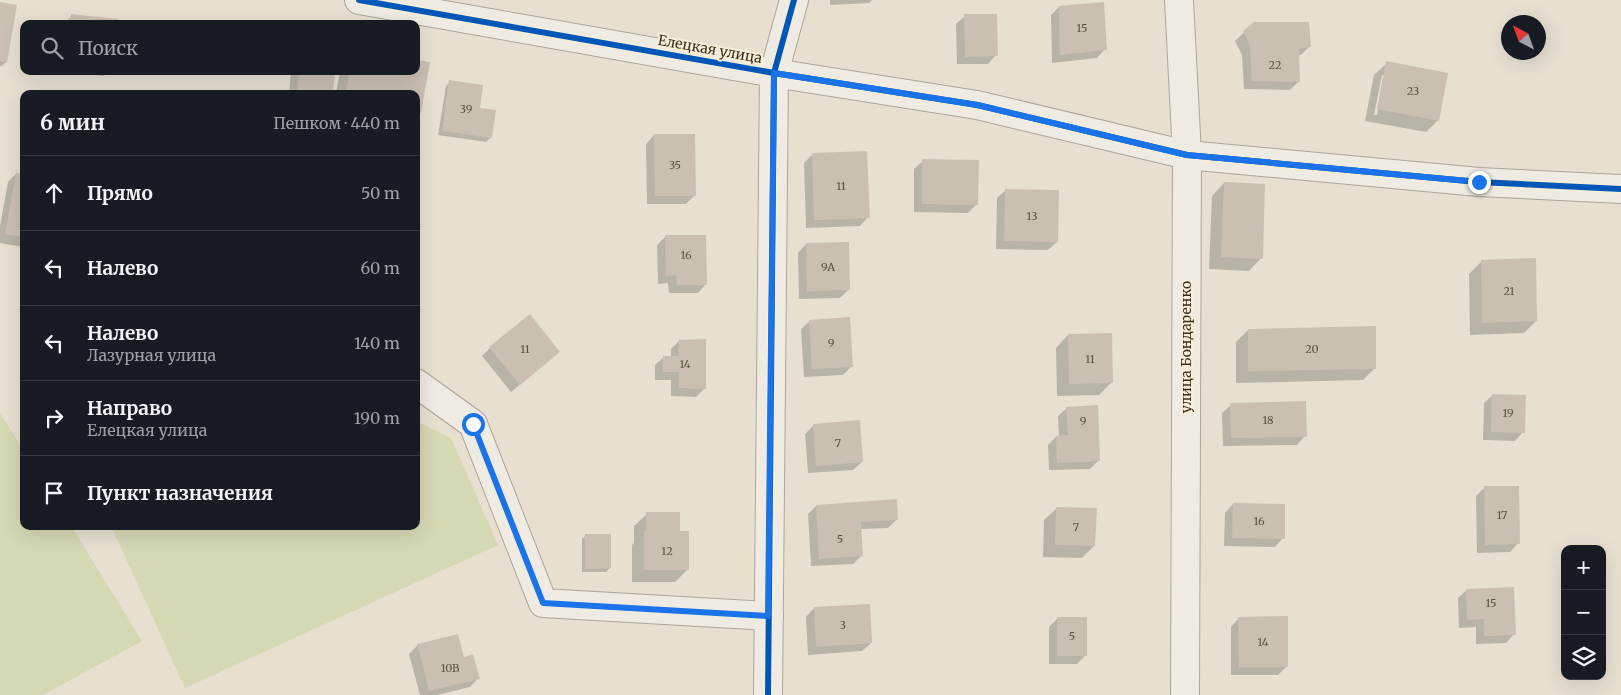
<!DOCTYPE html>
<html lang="ru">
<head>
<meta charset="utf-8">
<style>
	:root { --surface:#171b24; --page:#20242c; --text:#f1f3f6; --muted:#9ea1a6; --line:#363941 }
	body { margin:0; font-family:Merriweather,serif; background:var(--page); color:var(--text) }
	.controls { position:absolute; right:15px; bottom:15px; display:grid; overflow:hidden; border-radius:10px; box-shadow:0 5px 20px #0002 }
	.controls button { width:45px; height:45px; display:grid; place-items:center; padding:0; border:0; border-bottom:1px solid var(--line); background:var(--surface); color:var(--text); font:25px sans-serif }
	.compass { position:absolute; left:1501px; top:15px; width:45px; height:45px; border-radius:50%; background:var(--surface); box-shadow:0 5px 20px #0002; rotate:319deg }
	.stop { position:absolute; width:15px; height:15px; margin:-11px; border:4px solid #1a73e8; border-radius:50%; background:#fff }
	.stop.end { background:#1a73e8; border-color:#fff; box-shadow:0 1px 5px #0008 }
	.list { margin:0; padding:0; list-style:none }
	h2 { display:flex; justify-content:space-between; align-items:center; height:65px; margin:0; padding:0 20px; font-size:21px }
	h2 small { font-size:16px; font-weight:400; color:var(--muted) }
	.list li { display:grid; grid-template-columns:32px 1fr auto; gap:15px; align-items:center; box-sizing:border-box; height:75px; padding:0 20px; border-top:1px solid var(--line) }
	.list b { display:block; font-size:19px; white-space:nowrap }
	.list p { margin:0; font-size:16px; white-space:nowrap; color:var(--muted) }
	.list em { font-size:16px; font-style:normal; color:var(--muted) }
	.icon { flex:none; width:28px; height:28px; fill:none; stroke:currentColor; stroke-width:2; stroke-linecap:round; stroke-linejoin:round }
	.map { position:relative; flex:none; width:1621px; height:695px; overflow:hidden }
	.search { position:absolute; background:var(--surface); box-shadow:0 5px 20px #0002; left:20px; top:20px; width:400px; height:55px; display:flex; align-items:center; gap:12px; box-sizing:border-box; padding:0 18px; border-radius:10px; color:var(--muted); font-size:19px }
	.panel { position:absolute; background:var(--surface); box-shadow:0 5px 20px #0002; left:20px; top:90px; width:400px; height:440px; border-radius:10px }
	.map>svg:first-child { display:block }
	.green { fill:#d6d7b3 }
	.shadow { fill:#0003; fill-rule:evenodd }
	.building { fill:#cbbfb2 }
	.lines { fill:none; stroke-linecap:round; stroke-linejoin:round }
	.minor-casing { stroke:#ada599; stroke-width:30 }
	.minor { stroke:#efebe3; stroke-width:28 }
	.cycleway-casing { stroke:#f7eed8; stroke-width:9 }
	.cycleway { stroke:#0057b8; stroke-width:6 }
	.route { stroke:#1a73e8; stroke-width:6 }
	.labels { text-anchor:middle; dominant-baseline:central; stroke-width:4; stroke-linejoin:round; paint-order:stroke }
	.number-label { font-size:11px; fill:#605244 }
	.street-label { font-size:14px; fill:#3d2e20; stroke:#f7eed8 }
</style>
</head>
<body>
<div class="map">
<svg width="1621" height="695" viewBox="0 0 1621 695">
	<rect width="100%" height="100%" fill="#e7e0d1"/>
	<g class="green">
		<polygon points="0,413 24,451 24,526 71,526 142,641 43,695 0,695"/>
		<polygon points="416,421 451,438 498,545 185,688 111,526 416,526"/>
	</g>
	<g class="shadow">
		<polygon points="830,0 872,0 869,3 830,5"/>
		<polygon points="0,3 6,62 2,66 0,66"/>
		<polygon points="1059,7 1105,49 1097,58 1052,63 1051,15"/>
		<polygon points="72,16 116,24 64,24"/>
		<polygon points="965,16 996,55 988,64 957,64 956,24"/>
		<polygon points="1254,23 1310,46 1301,55 1298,55 1298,82 1290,90 1244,89 1242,55 1235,41"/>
		<path d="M1387,63l51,57 -12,12 -61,-11 9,-46zM1382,75h3l-8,40h-3z"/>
		<polygon points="59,71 108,71 104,76"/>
		<polygon points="291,71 333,71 332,94 289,94"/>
		<polygon points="340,71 416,71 420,112 416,116 416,94 336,94"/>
		<polygon points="450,82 478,109 495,111 490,138 486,142 438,135 446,86"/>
		<polygon points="654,135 695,195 686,204 647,204 646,144"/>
		<polygon points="812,155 868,217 860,226 806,228 804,163"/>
		<polygon points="923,161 977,204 968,213 914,212 914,169"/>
		<polygon points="16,174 24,175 23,247 0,243 0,226 8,182"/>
		<polygon points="1224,183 1261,258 1249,271 1209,269 1212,196"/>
		<polygon points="1006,190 1057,242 1048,250 996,249 997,198"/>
		<polygon points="665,237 706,284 698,293 669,293 668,283 658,284 657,245"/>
		<polygon points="806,244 849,289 840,298 799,299 798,253"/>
		<polygon points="1482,261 1536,321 1524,333 1470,335 1469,274"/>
		<polygon points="810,321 852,366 843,375 804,377 801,329"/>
		<polygon points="1248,330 1375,368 1363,380 1236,383 1236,342"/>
		<polygon points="1068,335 1111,383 1099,395 1057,396 1056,348"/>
		<polygon points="679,341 705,388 696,397 671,396 671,380 655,380 655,365 664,357 671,357 671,349"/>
		<polygon points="490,348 559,352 511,392 482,356"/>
		<polygon points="1493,395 1523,432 1515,441 1483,440 1484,403"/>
		<polygon points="1231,405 1305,436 1297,445 1223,446 1222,413"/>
		<polygon points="1067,408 1099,460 1090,469 1049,470 1048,445 1056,437 1059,437 1058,416"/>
		<polygon points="814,425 862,462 853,470 808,473 805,434"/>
		<polygon points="1484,488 1518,543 1510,552 1477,553 1476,496"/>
		<polygon points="1233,504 1283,538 1275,547 1224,546 1225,513"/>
		<polygon points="816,506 897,519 888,528 860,529 862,555 853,564 811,566 808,514"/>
		<polygon points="1057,508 1094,546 1082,558 1043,557 1044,520"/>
		<polygon points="647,514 679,532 688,569 675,582 632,582 632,545 634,543 634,526"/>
		<polygon points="586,535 610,568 606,572 582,572 582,539"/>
		<polygon points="1467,590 1514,634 1506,643 1476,644 1476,627 1459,628 1458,598"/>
		<polygon points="814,608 871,643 862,651 808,655 806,617"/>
		<polygon points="1058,618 1085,656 1077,664 1049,664 1049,627"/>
		<polygon points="1239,618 1287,666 1278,675 1231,675 1231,627"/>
		<polygon points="418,645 463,658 478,678 470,687 437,695 420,695 409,654"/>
	</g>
	<g class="building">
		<polygon points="0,2 17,5 7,63 0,61"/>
		<polygon points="1104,2 1107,50 1060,55 1059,6"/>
		<polygon points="71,14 118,19 118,24 70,24"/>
		<polygon points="964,14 997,14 998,56 965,57"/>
		<polygon points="1254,22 1309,22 1311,47 1299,49 1300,82 1252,81 1250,46 1243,31"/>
		<polygon points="416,60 430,62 421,113 416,112 416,94 349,94 349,91 346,90 350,71 416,71"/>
		<polygon points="1386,61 1448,73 1439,121 1377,109"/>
		<polygon points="299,71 335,71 333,94 297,94"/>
		<polygon points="449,80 483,85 480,108 496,110 492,138 442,131"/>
		<polygon points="654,134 695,134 696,196 655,196"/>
		<polygon points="867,151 870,218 814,220 812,153"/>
		<polygon points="922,159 979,160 978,205 922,204"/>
		<polygon points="16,173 24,174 24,237 5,234"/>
		<polygon points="1224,182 1265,184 1263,259 1221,257"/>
		<polygon points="1005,189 1059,190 1058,242 1004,241"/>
		<polygon points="665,235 706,235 707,285 677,285 676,275 666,276"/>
		<polygon points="849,242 850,290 807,291 806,243"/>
		<polygon points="1536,258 1537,321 1482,323 1481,260"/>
		<polygon points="530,314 560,352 520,385 489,347"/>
		<polygon points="850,317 853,367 812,369 809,320"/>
		<polygon points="1376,326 1376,369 1248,371 1248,329"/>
		<polygon points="1112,333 1113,383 1069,384 1068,334"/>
		<polygon points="706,339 706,389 679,388 679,372 663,372 663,356 678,356 679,340"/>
		<polygon points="1492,394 1526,395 1525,433 1491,432"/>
		<polygon points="1306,401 1307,437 1231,438 1230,403"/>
		<polygon points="1098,405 1100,461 1057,463 1056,436 1068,435 1066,407"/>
		<polygon points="860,420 863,462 816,466 813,424"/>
		<polygon points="1484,486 1519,486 1520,544 1485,545"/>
		<polygon points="897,499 898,520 861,522 863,556 819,559 816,505"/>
		<polygon points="1233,503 1285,504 1285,539 1232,538"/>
		<polygon points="1056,507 1097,508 1095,546 1055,545"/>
		<polygon points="646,512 680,512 680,531 689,531 689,570 644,570 644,531 646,531"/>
		<polygon points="585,534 611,534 611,568 585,569"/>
		<polygon points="1514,587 1516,635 1484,636 1484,619 1467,620 1466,589"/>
		<polygon points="870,604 872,643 816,647 814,607"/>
		<polygon points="1288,616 1288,667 1239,667 1238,617"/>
		<rect x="1057" y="617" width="30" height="39"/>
		<polygon points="458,634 464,657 473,654 480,679 429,691 417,644"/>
	</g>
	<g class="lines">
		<defs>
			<g id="minor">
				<polyline points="359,0 774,73 977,105 1187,155 1479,182 1621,189"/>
				<polyline points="1179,0 1187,155 1185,695"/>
				<polyline points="416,383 473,424 543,603 769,616"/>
				<polyline points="768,695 774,73 794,0"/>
			</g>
		</defs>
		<use href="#minor" class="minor-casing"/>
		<use href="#minor" class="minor"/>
		<defs>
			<g id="cycleway">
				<polyline points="359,0 774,73 977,105 1187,155 1479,182 1621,189"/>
				<polyline points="768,695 774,73 794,0"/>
			</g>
		</defs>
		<use href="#cycleway" class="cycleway-casing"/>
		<use href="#cycleway" class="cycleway"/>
	</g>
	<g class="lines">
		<polyline class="route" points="473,424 543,603 768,616 774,73 978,105 1187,155 1479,182"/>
	</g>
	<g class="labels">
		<g class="number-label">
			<text x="1082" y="28">15</text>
			<text x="1275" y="65">22</text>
			<text x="1413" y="91">23</text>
			<text x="466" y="109">39</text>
			<text x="675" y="165">35</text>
			<text x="841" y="186">11</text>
			<text x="1032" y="216">13</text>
			<text x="686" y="255">16</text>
			<text x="828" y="267">9А</text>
			<text x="1509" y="291">21</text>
			<text x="831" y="343">9</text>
			<text x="525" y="349">11</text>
			<text x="1312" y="349">20</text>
			<text x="1090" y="359">11</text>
			<text x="685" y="364">14</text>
			<text x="1508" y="413">19</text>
			<text x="1268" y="420">18</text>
			<text x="1083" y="421">9</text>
			<text x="838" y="443">7</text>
			<text x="1502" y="515">17</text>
			<text x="1259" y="521">16</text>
			<text x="1076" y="527">7</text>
			<text x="840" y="539">5</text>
			<text x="667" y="551">12</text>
			<text x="1491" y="603">15</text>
			<text x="843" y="625">3</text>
			<text x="1072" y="636">5</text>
			<text x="1263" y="642">14</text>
			<text x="450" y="668">10В</text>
		</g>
		<g class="street-label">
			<text transform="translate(710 49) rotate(10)">Елецкая улица</text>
			<text transform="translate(1186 347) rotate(-90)">улица Бондаренко</text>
		</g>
	</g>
</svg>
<div class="controls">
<button>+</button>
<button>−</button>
<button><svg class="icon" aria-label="layers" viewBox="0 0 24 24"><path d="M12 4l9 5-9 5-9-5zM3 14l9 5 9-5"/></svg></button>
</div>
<svg class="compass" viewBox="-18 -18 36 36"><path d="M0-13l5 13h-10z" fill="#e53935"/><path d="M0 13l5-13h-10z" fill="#9ea1a6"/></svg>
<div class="stop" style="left:473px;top:424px"></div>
<div class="stop end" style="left:1479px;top:182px"></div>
<div class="search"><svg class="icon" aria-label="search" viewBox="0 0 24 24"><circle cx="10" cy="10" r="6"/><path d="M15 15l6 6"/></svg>Поиск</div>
<section class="panel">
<h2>6 мин<small>Пешком · 440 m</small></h2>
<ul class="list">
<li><svg class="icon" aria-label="ahead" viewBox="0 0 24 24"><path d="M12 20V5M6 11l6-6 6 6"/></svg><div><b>Прямо</b></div><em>50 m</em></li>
<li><svg class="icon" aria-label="left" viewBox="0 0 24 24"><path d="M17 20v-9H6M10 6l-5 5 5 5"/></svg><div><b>Налево</b></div><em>60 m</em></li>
<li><svg class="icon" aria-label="left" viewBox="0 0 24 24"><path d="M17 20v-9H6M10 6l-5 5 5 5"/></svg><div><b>Налево</b><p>Лазурная улица</p></div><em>140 m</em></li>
<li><svg class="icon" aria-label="right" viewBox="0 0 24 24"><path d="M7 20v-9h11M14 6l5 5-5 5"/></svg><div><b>Направо</b><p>Елецкая улица</p></div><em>190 m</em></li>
<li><svg class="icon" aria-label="arrive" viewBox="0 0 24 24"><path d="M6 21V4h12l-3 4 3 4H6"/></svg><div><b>Пункт назначения</b></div></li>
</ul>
</section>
</div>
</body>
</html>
